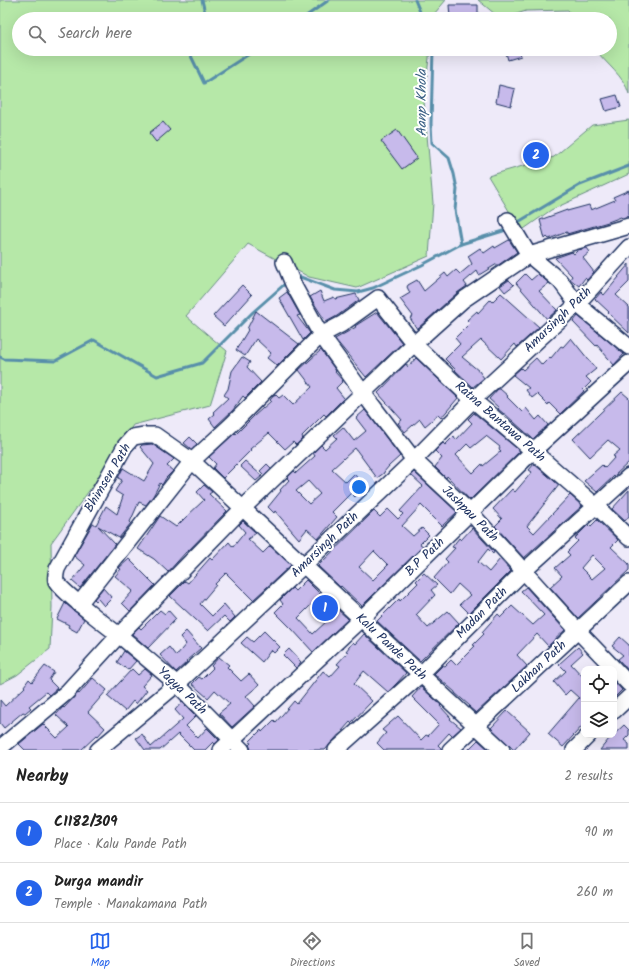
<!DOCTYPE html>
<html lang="en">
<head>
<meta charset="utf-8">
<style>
	:root { --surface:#fff; --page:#f6f6f6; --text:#222; --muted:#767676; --line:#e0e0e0; --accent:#2563eb }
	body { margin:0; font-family:Kalam,sans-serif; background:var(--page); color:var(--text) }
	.controls { position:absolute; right:12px; bottom:12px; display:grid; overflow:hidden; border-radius:8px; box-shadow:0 4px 16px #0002 }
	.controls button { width:36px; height:36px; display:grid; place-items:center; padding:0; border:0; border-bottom:1px solid var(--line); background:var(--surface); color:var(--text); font:20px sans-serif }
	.you { position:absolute; left:359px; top:487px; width:14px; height:14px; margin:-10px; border:3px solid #fff; border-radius:50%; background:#1a73e8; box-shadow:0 0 0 6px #1a73e833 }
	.badge { display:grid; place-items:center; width:26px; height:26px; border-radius:50%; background:var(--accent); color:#fff; font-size:13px; font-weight:700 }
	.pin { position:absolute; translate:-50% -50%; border:2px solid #fff; box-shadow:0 1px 4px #0006 }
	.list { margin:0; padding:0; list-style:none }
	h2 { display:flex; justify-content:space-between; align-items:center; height:52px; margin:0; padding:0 16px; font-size:17px }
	h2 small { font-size:13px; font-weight:400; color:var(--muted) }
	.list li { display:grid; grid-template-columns:26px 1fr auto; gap:12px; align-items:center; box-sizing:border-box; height:60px; padding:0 16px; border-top:1px solid var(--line) }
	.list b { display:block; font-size:15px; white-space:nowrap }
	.list p { margin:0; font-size:13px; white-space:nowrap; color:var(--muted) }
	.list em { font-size:13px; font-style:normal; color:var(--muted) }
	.icon { flex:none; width:22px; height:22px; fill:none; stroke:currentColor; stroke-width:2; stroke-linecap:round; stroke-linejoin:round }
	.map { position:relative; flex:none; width:629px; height:750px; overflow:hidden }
	.search { position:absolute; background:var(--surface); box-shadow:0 4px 16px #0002; left:12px; right:12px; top:12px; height:44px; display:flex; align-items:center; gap:10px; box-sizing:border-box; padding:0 14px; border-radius:22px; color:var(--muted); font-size:15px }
	.sheet { height:172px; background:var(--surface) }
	nav { display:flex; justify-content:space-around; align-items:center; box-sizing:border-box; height:56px; border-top:1px solid var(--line); background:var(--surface); font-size:11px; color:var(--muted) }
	nav a { display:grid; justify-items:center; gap:2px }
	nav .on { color:var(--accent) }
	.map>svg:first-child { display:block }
	.green { fill:#b6e8a8; stroke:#688c83 }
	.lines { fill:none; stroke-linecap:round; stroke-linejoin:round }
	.stream { stroke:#588faa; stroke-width:3 }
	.building { fill:#c7baeb; stroke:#1b2f5e; fill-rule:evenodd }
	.minor-casing { stroke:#1b2f5e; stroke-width:18 }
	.minor { stroke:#fff; stroke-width:15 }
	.labels { text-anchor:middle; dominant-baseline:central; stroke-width:4; stroke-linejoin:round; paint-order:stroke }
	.street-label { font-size:13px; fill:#1b2f5e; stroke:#fff }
	.water-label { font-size:14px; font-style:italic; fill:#395f84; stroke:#fff }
</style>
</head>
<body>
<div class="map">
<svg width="629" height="750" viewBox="0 0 629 750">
	<rect width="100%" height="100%" fill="#eeeaf9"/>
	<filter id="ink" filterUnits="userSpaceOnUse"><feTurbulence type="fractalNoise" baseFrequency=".025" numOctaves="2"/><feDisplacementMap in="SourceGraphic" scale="8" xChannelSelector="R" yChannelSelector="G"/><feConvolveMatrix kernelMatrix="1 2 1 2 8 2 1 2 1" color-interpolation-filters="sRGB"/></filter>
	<g filter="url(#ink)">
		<g class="green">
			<polygon points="0,0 446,0 434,14 433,19 19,19 19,49 430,49 424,101 433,203 429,256 357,288 309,277 248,244 186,316 227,351 210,405 133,425 107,466 51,543 52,607 50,649 17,675 0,684"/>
			<path d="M478,0h151v94c-5,-18 -23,-30 -34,-45h15v-30h-36l-6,-9 -42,1 -25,8z"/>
			<polygon points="629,120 629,174 551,210 521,231 488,176 554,157 592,125"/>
		</g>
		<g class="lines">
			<g class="stream">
				<polyline points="202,0 206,17 205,19"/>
				<polyline points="415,0 423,19"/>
				<polyline points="302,19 329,0"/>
				<polyline points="194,49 191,56 204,83 257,49"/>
				<polyline points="433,49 431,124 432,143 449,158 454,174 457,189 455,210 461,244"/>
				<polyline points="515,224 580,185 629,166"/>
				<polyline points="295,275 335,290 358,292 373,288 422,265 461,244 503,231 507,228"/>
				<polyline points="0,357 4,359 55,361 94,340 157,376 202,363 253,312 287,282"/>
			</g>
		</g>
		<g class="building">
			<polygon points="449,5 478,5 478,16 450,17"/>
			<polygon points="505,49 519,49 521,56 508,60"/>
			<polygon points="499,85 515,89 511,106 496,102"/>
			<polygon points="617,95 621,107 606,111 602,99"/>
			<polygon points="163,122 170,130 156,142 149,133"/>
			<polygon points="397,130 417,158 402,169 381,141"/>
			<polygon points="629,190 629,216 622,218 621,217 608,222 567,234 567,232 549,239 547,237 545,239 540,220 567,210 567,211 589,205 591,210 615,200 613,197"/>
			<polygon points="509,240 517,252 497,266 497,264 479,275 477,271 464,282 467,286 457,293 417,329 410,318 413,316 400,299 410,293 407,287 408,285 417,280 424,291 445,273 448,277 456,270 460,274 472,264 468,256 480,248 484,253 494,246 495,248"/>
			<polygon points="587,248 590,252 583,258 594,272 587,280 585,278 579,286 570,279 572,276 555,258 572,252 574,254 578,250"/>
			<polygon points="629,264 629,282 616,295 629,307 629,333 608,313 609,312 595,299 601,292 604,295 619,277 618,277"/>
			<polygon points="525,274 531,280 538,274 549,283 539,291 557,310 547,319 516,283"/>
			<polygon points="509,280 514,285 505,292 500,286"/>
			<polygon points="242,285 252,295 224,326 213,316"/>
			<polygon points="320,291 324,301 334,297 335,299 356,294 359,300 337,316 326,322 310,297"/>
			<polygon points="287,292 300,315 297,316 310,333 303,340 279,298"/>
			<polygon points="501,293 539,327 517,347 515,344 501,359 481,340 462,357 479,371 484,378 473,387 455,370 456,370 445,359 460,344 455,338 470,323 467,320 477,311 478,313 490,300 492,302"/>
			<polygon points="256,311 299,344 277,366 267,358 271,353 256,339 245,356 236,350 248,330 247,329"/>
			<polygon points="377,312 402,343 366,377 335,339 356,327 355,326"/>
			<polygon points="578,316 624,354 614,365 597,345 596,346 573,322"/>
			<polygon points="571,338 596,369 586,377 591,382 583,390 584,391 560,414 549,403 548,405 537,394 532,398 526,390 529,388 513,375 521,368 523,370 536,358 542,365 550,357 551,358 561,346 563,347"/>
			<polygon points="321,350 336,371 335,372 343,381 336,388 344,398 326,416 324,414 302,436 303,438 296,445 293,442 285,449 269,433 250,449 251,450 223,478 213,468 216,464 209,457 235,433 236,434 254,416 271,401 270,400 275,394 279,398 283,395 293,405 312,387 299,370"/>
			<polygon points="242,357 250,362 247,367 261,382 245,398 243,396 233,410 215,427 209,419 215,414 213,412 228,398 224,395 228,389 232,371"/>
			<polygon points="416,358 458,398 441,418 438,415 425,426 420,419 405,432 398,423 402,420 378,393 406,364 408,367"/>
			<polygon points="498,389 500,389 508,396 507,397 522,412 526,408 536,420 540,416 548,425 533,439 505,414 504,414 498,409 499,408 489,399"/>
			<polygon points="622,392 629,398 629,462 597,492 584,481 602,465 605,468 615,457 613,456 620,450 608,440 590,457 573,439"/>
			<path d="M365,410l35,46 -11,10 -5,6v1l-7,5 -22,-30 -23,21 14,13 8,-8 11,12 -10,11 -4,-4 -19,19 5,5 -19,22 -11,-10 -8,10 -24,-28 -1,2 -6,-6 13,-16 -1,-1 9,-10 -2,-2 7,-7 2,2 19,-17 -2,-3 8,-8 4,4 12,-11 -3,-3 9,-8 11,14 12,-10 -10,-13zM308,481l12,13 -11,10 -13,-13z"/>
			<path d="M474,413l46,38 -50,49 -23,-24 -1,2 -11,-11 7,-9 -7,-7 8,-8 2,2 9,-9 2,4 16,-17 -4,-4zM486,436l14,11 -1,2 2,2 -18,15 -1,-2 -9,9 -17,-18 11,-11 4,4z"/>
			<polygon points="190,437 197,444 191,449 184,443"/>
			<polygon points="152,444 174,459 167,466 173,471 166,478 162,485 160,483 153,496 146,505 139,502 130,522 131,523 119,538 98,526 115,544 80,588 72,581 85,565 74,556 93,523 96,525 106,506 117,514 123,496 115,491 122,480 118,478 123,468 144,481 154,464 140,447 142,445"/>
			<polygon points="245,461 262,476 256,481 240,466"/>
			<polygon points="267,464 271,468 264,475 260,471"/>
			<polygon points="534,464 559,485 527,526 534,533 570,495 582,506 524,558 495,526 502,519 493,509 512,489 515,492 532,472 529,470"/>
			<path d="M414,472l43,40 -15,14 -21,-21 -19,21 11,10 9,-8 7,7 -9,9 3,2 -61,60 -21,-20 -1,1 -22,-21 56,-55 6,6 8,-8 10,10 5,-5 -3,-3 23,-25 -12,-11zM374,551l14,14 -15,15 -14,-13z"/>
			<polygon points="204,485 212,492 209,494 227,511 187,552 186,552 168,572 154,559 138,549 160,516 176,527 185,518 204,500 197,492"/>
			<polygon points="629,490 629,516 625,521 612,509"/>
			<path d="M597,520l21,20 -7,7 18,17v6l-51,48 -28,-31 12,-11 -7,-8 15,-13 -3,-3 11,-11 -3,-3 13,-13 2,2zM592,555l13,13 -13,11 -11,-11z"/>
			<polygon points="243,521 256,533 248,539 263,553 270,546 291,565 253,600 226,573 215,584 216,585 200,604 212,616 224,604 235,617 230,622 224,616 208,631 170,596 185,581 188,583 210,558 212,560 229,542 233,547 245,532 239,525"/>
			<polygon points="472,528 494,552 493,554 488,549 478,562 489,572 500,559 511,571 469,613 460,604 470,595 458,584 450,594 434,578 448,562 445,559 455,548 452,547 459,538 461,540"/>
			<polygon points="129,559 155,585 130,611 122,603 133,591 115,576 121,569 119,568"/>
			<polygon points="424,573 437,585 431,590 435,595 416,615 428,628 448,611 459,623 420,661 377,621 399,599 400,601 418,583 416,581"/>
			<path d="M306,580l29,29 1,-1 12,11 -35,33 -21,-23 -17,-17 8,-8 -3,-4 12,-12 3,3zM312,604l16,16 -15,14 -15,-16z"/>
			<polygon points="526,587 565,630 548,646 537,634 517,655 527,666 476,713 469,707 470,706 455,693 455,692 434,674 443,665 445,666 451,660 456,665 475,646 473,645 484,634 482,632 498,614 501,617 512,606 533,625 544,615 521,591"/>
			<polygon points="103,588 112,598 104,606 98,599 96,601 94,599"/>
			<polygon points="65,603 84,619 77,632 68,627 69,625 57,619"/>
			<polygon points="160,610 165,614 168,610 176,619 148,648 132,634 139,627 141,629"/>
			<polygon points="186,631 201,648 186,661 187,662 176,672 160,655 169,647 176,656 186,644 180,637"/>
			<polygon points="264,631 280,647 274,653 271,650 262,662 241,643 247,637 253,642"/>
			<polygon points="364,634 406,673 397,683 388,692 364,671 354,684 372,701 351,723 350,722 325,750 251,750 249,745 251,743 249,742 261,730 262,732 274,720 276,722 294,701 297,704 323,671 330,677 340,666 337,664 348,652 346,651 353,642 355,644"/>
			<polygon points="620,637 629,645 629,671 618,659 623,655 612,646"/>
			<polygon points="578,647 583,653 571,664 584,678 584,724 563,747 548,734 579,698 570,690 565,695 554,682 566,671 559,664"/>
			<polygon points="289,649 301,662 296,668 283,655"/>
			<polygon points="124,651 136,661 128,670 117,662"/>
			<polygon points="219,657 229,665 227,667 241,681 249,674 259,685 246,696 255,706 232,727 219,713 230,704 215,690 208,698 192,684 199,677 202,679 213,668 211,666"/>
			<polygon points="45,666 54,672 49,680 57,688 49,695 46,692 29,706 31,708 25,713 23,712 4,728 0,723 0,700 5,706 25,687 24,686 29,679 32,682"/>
			<polygon points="132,669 138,675 145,669 152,675 142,686 147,690 136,704 133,701 125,711 107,696"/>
			<polygon points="93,678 107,690 88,712 105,728 98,736 97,735 81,750 25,750 19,744 43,724 57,738 69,727 56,715 63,707 64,708 78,693 79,694"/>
			<polygon points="614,681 622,690 614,698"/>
			<polygon points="421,687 441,705 440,706 451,718 450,719 461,728 452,736 449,733 438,745 441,748 441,750 384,750 377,743 386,733 382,730 398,716 421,740 426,735 428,736 439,724 412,697"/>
			<polygon points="182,702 196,716 186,726 198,738 207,728 219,740 215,744 213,742 205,750 194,750 178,734 160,750 145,750 136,738 142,734 151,747 183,719 175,710"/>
			<polygon points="507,711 530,732 514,750 491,728"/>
			<polygon points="624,725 629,730 629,735 624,740 629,744 629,750 600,750 609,739"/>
			<polygon points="478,740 489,750 468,750"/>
		</g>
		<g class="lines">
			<defs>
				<g id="minor">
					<polyline points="508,220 529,255 560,281 577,304 629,347"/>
					<polyline points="284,262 293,284 321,335 363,393 414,460 471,513 578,631 629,684"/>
					<polyline points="79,604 192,461 502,750"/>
					<polyline points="614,711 629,697"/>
					<path d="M0,748l67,-56 52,-57c-11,-8 -59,-45 -63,-54 -1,-4 0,-8 1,-12l68,-123 8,-9 12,-2h10l37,26 40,-37 89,-89 21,-11 36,-26 36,46 59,56 60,51 63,55 33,32"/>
					<polyline points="98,750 177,684 304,565 414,460 473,400 577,304 629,247"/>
					<polyline points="221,750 361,619 533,451 629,363"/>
					<polyline points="242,750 177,684 119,635 243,508 414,344 463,300 529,255 629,226"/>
					<polyline points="336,750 421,674 524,571 629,476"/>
					<polyline points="450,750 629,583"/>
					<polyline points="574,750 589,735"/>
				</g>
			</defs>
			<use href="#minor" class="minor-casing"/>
			<use href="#minor" class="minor"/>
		</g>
	</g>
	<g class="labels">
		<g class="street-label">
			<text transform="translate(558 320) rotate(-44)">Amarsingh Path</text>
			<text transform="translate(500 422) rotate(41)">Ratna Bantawa Path</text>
			<text transform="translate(108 478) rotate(-59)">Bhimsen Path</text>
			<text transform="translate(470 514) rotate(45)">Jashpau Path</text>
			<text transform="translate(325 545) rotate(-44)">Amarsingh Path</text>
			<text transform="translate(425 557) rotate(-44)">B.P Path</text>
			<text transform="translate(482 613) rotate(-45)">Madan Path</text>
			<text transform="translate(391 647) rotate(43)">Kalu Pande Path</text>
			<text transform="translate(539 667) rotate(-43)">Lakhan Path</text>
			<text transform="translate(182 691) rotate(44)">Yagya Path</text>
		</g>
		<g class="water-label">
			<text transform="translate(422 103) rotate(-90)">Aanp Khola</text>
		</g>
	</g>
</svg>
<div class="controls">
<button><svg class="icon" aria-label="locate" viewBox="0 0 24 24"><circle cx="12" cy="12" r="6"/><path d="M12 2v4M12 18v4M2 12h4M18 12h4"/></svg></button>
<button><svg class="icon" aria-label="layers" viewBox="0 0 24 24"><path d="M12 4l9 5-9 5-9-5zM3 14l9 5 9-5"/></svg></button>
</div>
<div class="you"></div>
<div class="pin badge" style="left:325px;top:608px">1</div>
<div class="pin badge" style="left:536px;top:155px">2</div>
<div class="search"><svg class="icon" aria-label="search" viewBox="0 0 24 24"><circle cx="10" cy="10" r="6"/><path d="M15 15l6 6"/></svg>Search here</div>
</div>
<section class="sheet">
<h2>Nearby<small>2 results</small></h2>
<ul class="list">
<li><span class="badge">1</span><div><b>C1182/309</b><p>Place · Kalu Pande Path</p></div><em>90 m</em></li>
<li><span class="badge">2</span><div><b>Durga mandir</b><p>Temple · Manakamana Path</p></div><em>260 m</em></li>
</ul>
</section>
<nav>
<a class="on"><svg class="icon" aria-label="map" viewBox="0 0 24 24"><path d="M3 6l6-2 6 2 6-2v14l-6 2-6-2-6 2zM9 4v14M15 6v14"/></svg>Map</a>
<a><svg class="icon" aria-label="directions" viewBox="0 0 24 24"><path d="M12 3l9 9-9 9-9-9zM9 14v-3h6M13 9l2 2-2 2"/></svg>Directions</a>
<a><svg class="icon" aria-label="saved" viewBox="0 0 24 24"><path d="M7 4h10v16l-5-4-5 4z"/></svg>Saved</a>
</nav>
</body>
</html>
